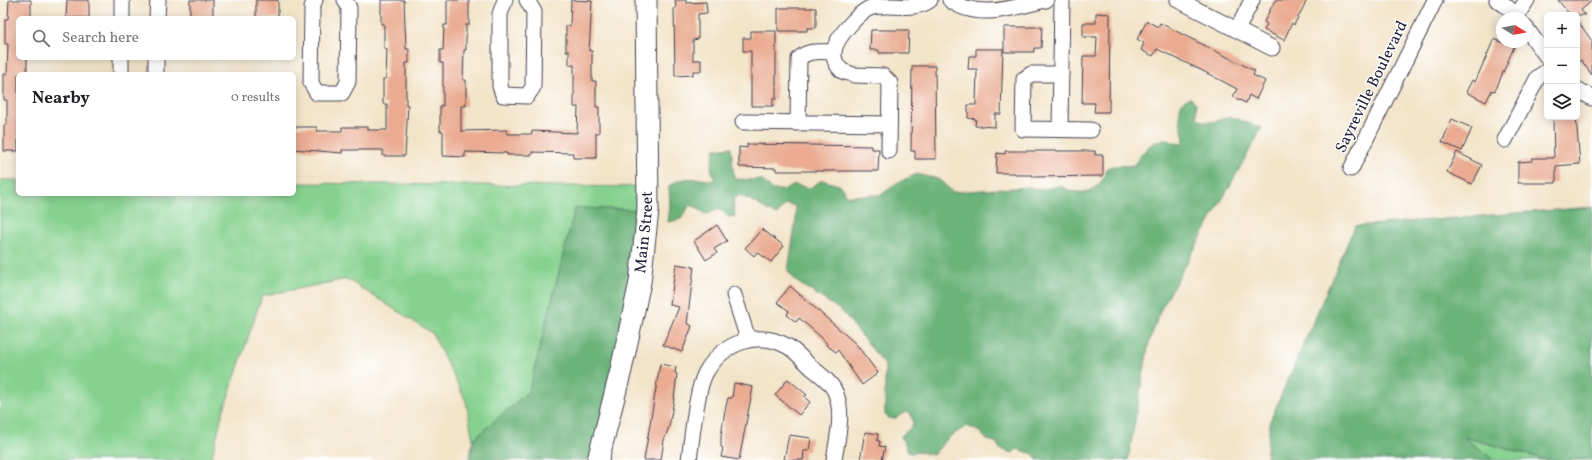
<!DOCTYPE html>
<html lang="en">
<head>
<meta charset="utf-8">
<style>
	:root { --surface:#fff; --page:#f6f6f6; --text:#202124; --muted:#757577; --line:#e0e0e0 }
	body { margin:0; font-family:Vollkorn,serif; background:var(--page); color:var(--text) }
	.controls { position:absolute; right:12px; top:12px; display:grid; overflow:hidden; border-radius:6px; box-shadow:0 2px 10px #0003 }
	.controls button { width:36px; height:36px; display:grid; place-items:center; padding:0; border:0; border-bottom:1px solid var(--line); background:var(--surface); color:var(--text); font:20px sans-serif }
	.compass { position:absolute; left:1496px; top:12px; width:36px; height:36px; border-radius:50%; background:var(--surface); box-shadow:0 2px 10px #0003; rotate:100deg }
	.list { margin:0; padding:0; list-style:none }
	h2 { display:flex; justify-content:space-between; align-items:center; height:52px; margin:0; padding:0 16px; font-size:17px }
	h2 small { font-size:13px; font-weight:400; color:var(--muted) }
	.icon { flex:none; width:22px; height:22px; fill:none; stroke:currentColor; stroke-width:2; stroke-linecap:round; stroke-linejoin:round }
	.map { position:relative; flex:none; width:1592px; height:460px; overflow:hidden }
	.search { position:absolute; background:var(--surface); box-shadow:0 2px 10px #0003; left:16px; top:16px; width:280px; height:44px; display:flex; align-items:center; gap:10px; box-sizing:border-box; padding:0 14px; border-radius:6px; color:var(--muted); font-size:15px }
	.panel { position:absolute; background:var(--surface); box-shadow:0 2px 10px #0003; left:16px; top:72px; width:280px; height:124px; border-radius:6px }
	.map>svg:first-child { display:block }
	.green { fill:#86d18f; stroke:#547a65 }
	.forest { fill:#6cb37a; stroke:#476a5a }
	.building { fill:#eaab91 }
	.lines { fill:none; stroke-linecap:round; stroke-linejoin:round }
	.minor-casing { stroke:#413f50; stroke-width:17 }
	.secondary-casing { stroke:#413f50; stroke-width:23 }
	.minor { stroke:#fff; stroke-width:15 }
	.secondary { stroke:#fff; stroke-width:21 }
	.labels { text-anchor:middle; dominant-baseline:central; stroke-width:3; stroke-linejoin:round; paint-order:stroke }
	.street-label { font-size:16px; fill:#22223b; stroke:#fff }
</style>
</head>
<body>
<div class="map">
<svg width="1592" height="460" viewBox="0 0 1592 460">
	<rect width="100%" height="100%" fill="#fff"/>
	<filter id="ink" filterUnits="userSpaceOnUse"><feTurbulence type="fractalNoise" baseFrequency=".025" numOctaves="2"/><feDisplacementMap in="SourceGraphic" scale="8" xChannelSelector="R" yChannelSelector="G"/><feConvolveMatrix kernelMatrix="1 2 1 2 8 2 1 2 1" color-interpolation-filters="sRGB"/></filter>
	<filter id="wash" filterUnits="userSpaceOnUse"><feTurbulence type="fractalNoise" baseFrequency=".012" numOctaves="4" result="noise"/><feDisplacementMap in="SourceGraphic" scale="16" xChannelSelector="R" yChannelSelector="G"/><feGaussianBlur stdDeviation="0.9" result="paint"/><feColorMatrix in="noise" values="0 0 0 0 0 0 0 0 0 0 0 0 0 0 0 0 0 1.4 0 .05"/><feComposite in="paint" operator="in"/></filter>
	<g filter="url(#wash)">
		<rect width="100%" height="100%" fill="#f2e4c8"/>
		<g class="green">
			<polygon points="0,180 18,180 18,194 294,194 294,183 649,187 648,210 575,208 529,391 473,440 466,401 432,333 347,279 262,296 222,415 211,460 0,460"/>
			<polygon points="1463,437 1547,460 1494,460"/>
		</g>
		<g class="forest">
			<path d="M1191,98l5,5 1,15c11,8 21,3 32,-2l33,12 -101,181 -12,33 -21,118h-91l-3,-6 -17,-5 -4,4 -13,-4 -4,-7 -9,-2 -7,-8 -13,-6 -18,11 -16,18 -12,-3 -12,1 -8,-17c9,-8 16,-10 9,-23l-4,-1c-9,4 -13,11 -21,3v-50l-43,-54 -45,-29 -9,-11 8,-52 -1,-13 -9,-2 -9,11c-14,-6 -24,-15 -38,-20l-6,6 2,15 -7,1 -9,-9c-19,12 -12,2 -29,-3l-9,14 -13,3 2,-15 -1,-21c14,-11 31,-7 46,-5l-4,-14 4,-18 16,-2 3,32 28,1 10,10h12l11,-5 15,3 12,-8 17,5 9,11 33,-1 16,-12 20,-9 21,5 15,13 75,-5 10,3 23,-4c20,13 41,5 46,-18 9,-4 17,-1 27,-3 6,-9 16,-24 28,-25 6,-1 13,4 19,4l3,-4c-2,-15 -12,-39 7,-42z"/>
			<polygon points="1592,207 1592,460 1547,460 1464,437 1494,460 1266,460 1270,421 1355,226"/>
			<polygon points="575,208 648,210 598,460 469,460 473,440 529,391"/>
		</g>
		<g id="blocks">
			<g class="building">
				<polygon points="9,0 31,0 31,18 18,18 18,58 27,58 27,74 18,74 18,151 4,151 4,125 7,125 7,100 4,100 4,74 7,74 8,44 5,44 5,19 8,19"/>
				<polygon points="67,0 89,0 89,18 66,18"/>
				<rect x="190" y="0" width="23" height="18"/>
				<rect x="256" y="0" width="22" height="18"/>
				<polygon points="381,0 404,0 406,49 409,49 409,63 406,63 406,105 408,105 405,156 383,156 383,150 342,150 342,153 294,149 294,127 317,127 317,131 342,131 342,127 368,127 368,130 387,130 387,104 383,104 383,79 386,79 387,49 384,49 384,24 381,24"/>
				<polygon points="447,0 469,0 469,25 466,25 466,50 464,50 463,80 466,80 466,106 461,106 461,131 507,130 507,134 532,134 532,131 577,133 578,107 574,107 574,65 569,65 569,51 566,51 566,26 570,26 571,0 592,1 589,51 592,51 592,81 596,81 596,107 599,107 599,133 596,133 596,158 573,158 573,153 532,152 532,155 507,155 507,153 465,152 465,157 443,156 443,131 440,131 440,105 443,106 443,63 440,63 440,50 443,50 444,25 447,25"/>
				<polygon points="675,0 686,0 686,3 706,2 707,13 698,14 698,39 693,40 693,60 701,60 701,71 693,71 693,75 675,76 674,8 676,8"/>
				<polygon points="1275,0 1307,0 1294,25 1292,23 1284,40 1264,30 1267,24 1264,22"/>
				<polygon points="1558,0 1592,0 1592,1 1581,10 1585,15 1570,15"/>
				<polygon points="778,8 816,8 816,28 807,28 807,31 778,31"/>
				<polygon points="1096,13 1110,14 1109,112 1094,112 1095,103 1082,103 1083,56 1096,56 1097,37 1083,37 1083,23 1096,23"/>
				<polygon points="1577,20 1592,41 1592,75 1581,60 1577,63"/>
				<polygon points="1147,21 1158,27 1160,23 1255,71 1253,75 1265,81 1256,99 1249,95 1246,103 1233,97 1237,89 1205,72 1157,49 1153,56 1141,50 1144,43 1137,39"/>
				<polygon points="1004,27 1042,27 1041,48 1034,48 1034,52 1004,52"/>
				<polygon points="871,30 909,30 908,53 879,53 879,50 870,50"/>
				<polygon points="751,31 776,31 776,99 773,99 773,106 751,106 751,51 743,51 743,38 751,38"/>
				<polygon points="1494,39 1514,47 1495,91 1492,90 1486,102 1466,92 1472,80 1475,82"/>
				<polygon points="976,49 1003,49 1001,114 995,114 995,127 975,126 976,119 968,118 968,105 976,105 977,69 968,69 969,56 976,56"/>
				<polygon points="912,66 935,66 936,159 915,159 915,151 911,151"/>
				<polygon points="1553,117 1576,117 1580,164 1556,166 1556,183 1518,183 1518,162 1532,161 1532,158 1554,158"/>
				<polygon points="1452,119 1472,128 1462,151 1442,142"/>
				<polygon points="747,144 871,146 871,149 879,149 878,171 776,171 776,168 739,167 739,147 747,148"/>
				<polygon points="1005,151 1095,151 1095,155 1103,155 1103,176 1033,177 1033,175 1015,175 1015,173 996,173 997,153 1005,154"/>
				<polygon points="1457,152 1482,165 1472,184 1447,172"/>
				<polygon points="717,225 727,241 714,249 717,253 706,260 694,241"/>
				<polygon points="762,229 784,246 771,262 757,252 754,256 745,248"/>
				<polygon points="676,264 694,267 687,323 692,326 682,352 663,345 679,307 670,305"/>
				<polygon points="790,286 856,344 878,373 862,385 838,350 836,352 826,345 827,344 822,338 799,318 796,322 787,315 789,311 777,302"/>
				<polygon points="660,364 676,367 675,373 677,374 674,399 669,427 664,440 661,460 644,460"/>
				<polygon points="788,379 807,395 804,397 810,402 799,415 775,395"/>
				<polygon points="734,383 753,387 739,460 721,457 723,448 721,447 721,436 725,410 728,398 732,398"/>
				<polygon points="865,432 878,434 877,441 880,441 879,446 885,447 882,460 860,460"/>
				<polygon points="789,435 811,438 809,451 804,451 803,460 784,460"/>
			</g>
		</g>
	</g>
	<g filter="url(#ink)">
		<use href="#blocks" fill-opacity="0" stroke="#413f50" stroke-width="1"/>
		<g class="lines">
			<defs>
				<g id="minor">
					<polyline points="315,0 312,7 311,83 317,93 342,93 348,82 349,8 345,0"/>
					<polyline points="505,0 500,14 500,86 503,95 527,96 533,87 534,12 527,0"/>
					<path d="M950,0c28,21 65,7 96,0"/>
					<polyline points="1178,0 1237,30 1252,0"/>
					<polyline points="1497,0 1505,5 1519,18"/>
					<polyline points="1517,15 1527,0"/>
					<polyline points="122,18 122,0"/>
					<polyline points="157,18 158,0"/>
					<polyline points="1526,28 1547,57"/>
					<polyline points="1237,30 1272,48"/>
					<polyline points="121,74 121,58"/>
					<polyline points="156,74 156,58"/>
					<polyline points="1061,74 1031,74 1024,79 1023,129 1091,130"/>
					<polyline points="1577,89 1592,98"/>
					<polyline points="743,122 889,124"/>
					<path d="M798,123l1,-64c9,-10 23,-7 35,-7"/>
					<polyline points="1060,129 1062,0"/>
					<polyline points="1505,140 1538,77 1547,71"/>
					<path d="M889,151l1,-68 -7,-7 -29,-1 -12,-4c-5,-5 -9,-12 -8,-20 2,-13 26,-41 39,-44 20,-4 40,5 57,-7"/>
					<polyline points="1351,169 1435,0"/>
					<polyline points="734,295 748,339"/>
					<path d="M689,460c3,-21 7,-69 16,-86 16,-30 51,-45 82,-28 9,5 17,15 25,22 9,7 20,15 24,26 8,21 1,45 -2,66"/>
				</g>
				<g id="secondary">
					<path id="s1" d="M598,460l23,-90 19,-88 8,-72 -2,-210"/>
				</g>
			</defs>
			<use href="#minor" class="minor-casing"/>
			<use href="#secondary" class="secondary-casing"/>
			<use href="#minor" class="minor"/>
			<use href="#secondary" class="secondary"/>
		</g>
	</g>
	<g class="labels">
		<g class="street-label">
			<text transform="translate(1372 87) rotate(-64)">Sayreville Boulevard</text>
			<text stroke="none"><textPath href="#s1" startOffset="233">Main Street</textPath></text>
		</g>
	</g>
</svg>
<div class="controls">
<button>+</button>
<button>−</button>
<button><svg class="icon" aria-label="layers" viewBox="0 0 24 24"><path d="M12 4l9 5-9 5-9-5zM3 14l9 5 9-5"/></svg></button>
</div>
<svg class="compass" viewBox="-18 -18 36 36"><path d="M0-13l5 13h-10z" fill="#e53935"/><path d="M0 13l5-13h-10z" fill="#757577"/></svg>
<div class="search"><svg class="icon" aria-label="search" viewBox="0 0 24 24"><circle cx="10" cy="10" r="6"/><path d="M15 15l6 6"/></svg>Search here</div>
<section class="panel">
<h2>Nearby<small>0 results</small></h2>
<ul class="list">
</ul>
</section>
</div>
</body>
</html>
